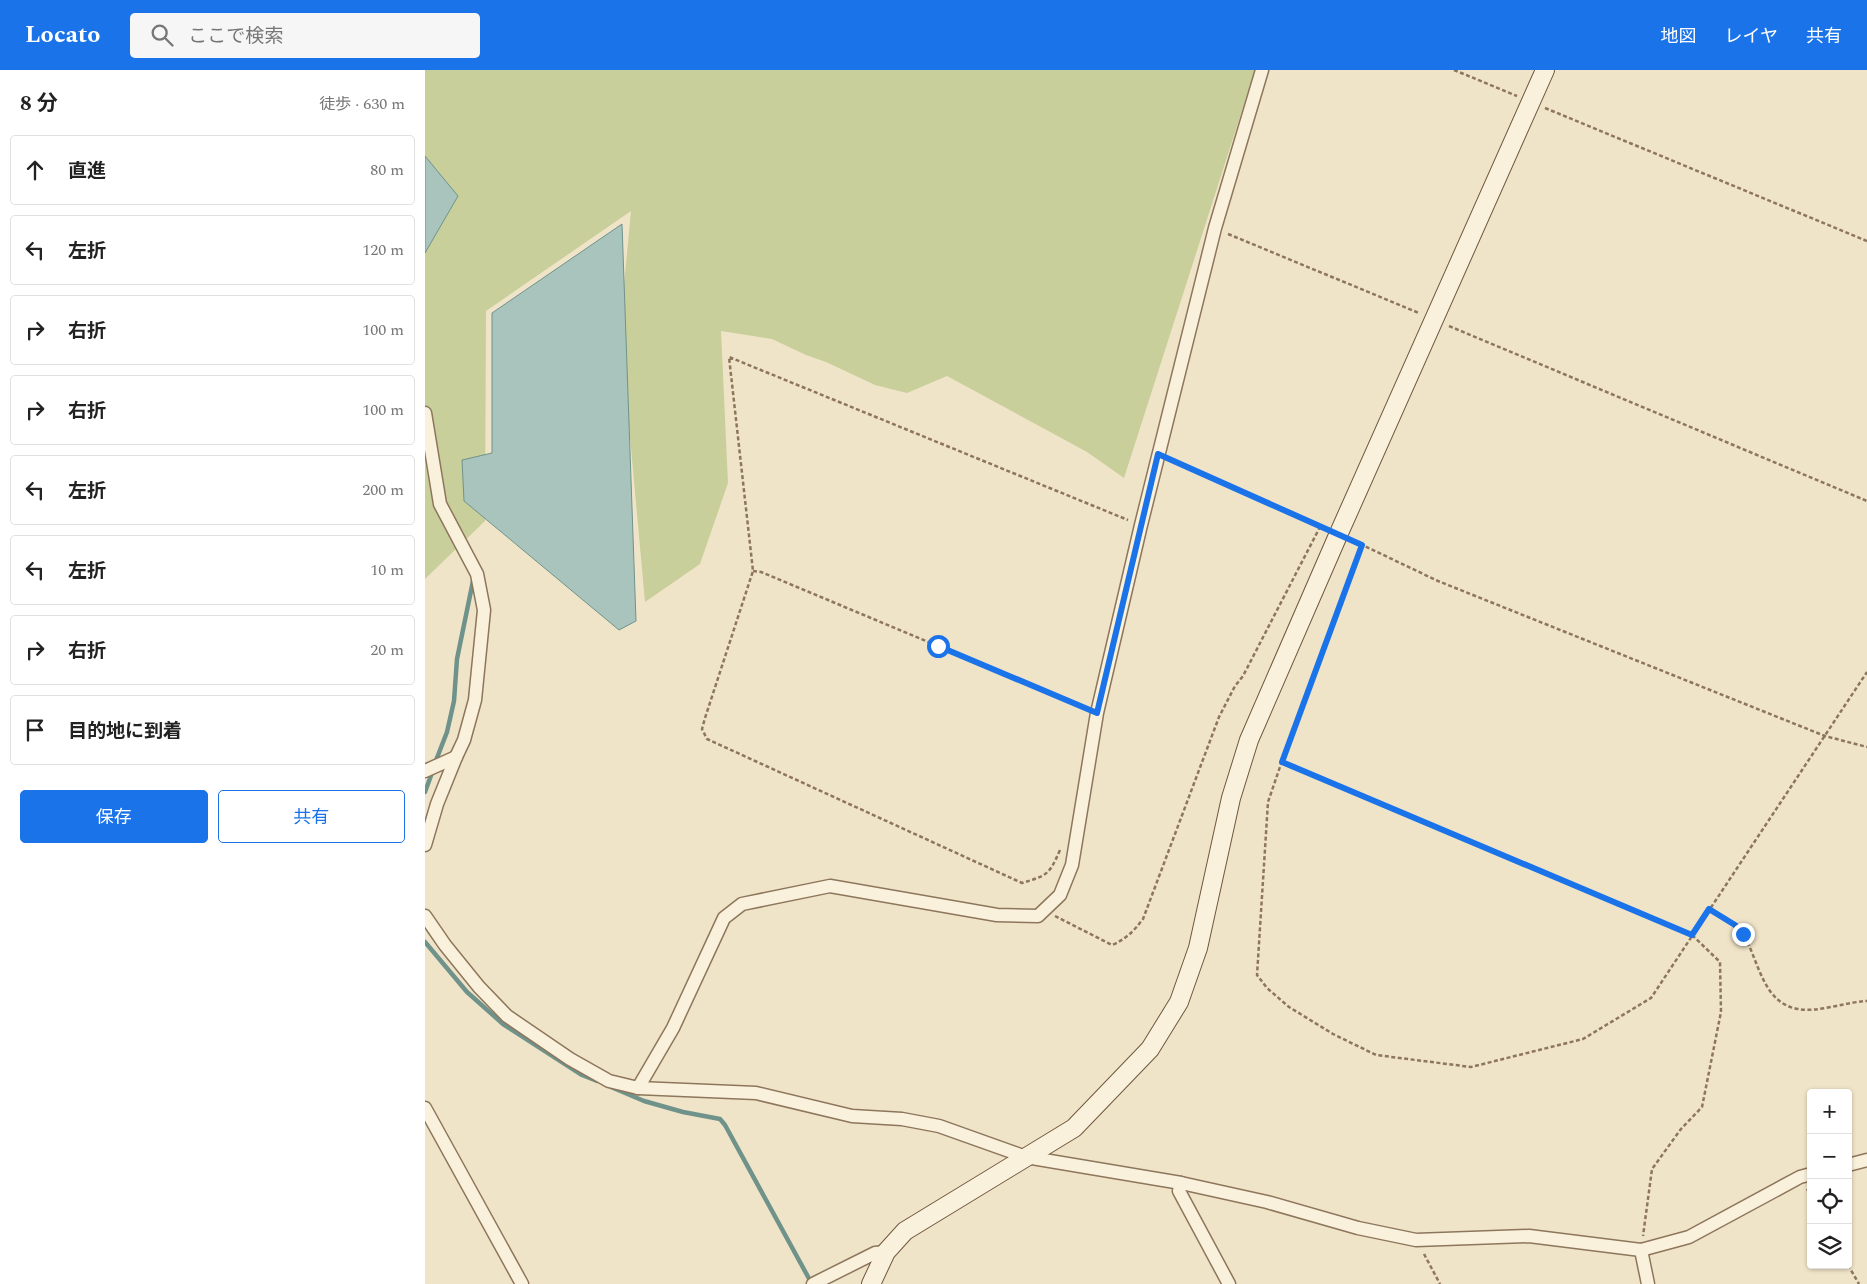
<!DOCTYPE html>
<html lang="ja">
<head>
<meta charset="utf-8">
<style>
	:root { --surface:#fff; --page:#f6f6f6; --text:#222; --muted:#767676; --line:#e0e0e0; --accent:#1a73e8 }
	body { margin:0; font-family:Spectral,"Noto Sans JP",serif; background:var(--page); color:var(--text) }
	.controls { position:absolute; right:15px; bottom:15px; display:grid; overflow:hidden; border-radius:5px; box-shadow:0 1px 4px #0004 }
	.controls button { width:45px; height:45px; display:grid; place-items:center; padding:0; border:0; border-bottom:1px solid var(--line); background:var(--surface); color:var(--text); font:25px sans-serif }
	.stop { position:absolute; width:15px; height:15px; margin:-11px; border:4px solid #1a73e8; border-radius:50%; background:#fff }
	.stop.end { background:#1a73e8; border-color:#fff; box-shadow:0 1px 5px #0008 }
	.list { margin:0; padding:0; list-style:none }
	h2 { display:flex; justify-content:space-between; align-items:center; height:65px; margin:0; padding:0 20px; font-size:21px }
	h2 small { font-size:16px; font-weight:400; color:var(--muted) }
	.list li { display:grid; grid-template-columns:32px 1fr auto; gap:15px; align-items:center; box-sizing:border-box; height:70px; margin:0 10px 10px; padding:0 10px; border:1px solid var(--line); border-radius:5px }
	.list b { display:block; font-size:19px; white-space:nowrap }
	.list em { font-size:16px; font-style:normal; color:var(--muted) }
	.actions { display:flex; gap:10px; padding:15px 20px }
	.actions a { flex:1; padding:11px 0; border:1px solid var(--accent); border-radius:5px; text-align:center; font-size:18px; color:var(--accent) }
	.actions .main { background:var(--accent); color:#fff }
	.icon { flex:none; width:28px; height:28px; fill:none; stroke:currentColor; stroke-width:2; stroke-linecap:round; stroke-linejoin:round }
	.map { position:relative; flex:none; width:1442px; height:1214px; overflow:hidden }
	header { display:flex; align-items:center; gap:30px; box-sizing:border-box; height:70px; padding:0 25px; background:var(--accent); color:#fff }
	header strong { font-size:24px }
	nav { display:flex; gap:28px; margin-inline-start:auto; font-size:18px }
	.search { width:350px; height:45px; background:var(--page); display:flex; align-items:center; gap:12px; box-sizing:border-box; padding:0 18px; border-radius:5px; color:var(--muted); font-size:19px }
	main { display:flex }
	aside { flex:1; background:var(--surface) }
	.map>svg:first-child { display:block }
	.green { fill:#c9cf9b }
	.water { fill:#a9c4bc; stroke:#6f938a }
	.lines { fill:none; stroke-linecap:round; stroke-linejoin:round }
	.stream { stroke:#6f938a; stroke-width:4.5 }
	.street-casing { stroke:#8d765c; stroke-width:15 }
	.secondary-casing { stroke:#6f573f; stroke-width:20 }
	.path { stroke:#8d765c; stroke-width:2.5; stroke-dasharray:4 2.5; stroke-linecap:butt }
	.street { stroke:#faf1dc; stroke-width:12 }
	.secondary { stroke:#faf1dc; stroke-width:18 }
	.route { stroke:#1a73e8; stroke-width:6 }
</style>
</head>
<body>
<header>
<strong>Locato</strong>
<div class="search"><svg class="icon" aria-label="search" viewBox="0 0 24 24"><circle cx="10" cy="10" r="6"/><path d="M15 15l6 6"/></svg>ここで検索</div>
<nav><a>地図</a><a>レイヤ</a><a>共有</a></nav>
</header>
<main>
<aside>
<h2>8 分<small>徒歩 · 630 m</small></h2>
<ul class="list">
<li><svg class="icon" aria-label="ahead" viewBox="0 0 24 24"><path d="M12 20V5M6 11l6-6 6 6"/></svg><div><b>直進</b></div><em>80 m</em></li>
<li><svg class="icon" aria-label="left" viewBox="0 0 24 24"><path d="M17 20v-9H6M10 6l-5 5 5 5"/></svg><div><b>左折</b></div><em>120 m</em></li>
<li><svg class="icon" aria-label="right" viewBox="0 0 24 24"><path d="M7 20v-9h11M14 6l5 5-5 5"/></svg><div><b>右折</b></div><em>100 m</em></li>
<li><svg class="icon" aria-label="right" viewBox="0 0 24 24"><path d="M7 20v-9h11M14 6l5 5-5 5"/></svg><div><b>右折</b></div><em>100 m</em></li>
<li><svg class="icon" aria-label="left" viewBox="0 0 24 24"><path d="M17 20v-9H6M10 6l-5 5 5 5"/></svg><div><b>左折</b></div><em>200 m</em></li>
<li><svg class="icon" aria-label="left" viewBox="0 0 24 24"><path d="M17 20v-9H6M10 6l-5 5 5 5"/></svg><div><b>左折</b></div><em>10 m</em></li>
<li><svg class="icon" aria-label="right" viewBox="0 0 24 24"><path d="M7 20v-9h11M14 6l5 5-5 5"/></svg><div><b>右折</b></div><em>20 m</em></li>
<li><svg class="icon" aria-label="arrive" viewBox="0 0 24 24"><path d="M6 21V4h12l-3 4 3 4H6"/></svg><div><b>目的地に到着</b></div></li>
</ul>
<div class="actions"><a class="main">保存</a><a>共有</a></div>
</aside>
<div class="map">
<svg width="1442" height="1214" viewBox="0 0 1442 1214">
	<rect width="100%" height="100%" fill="#f0e4c8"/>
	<polygon class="green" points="0,0 830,0 699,408 662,382 522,306 482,323 450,315 401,292 381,285 347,269 296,261 303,413 275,494 220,532 195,257 206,141 61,241 60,451 0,509"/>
	<g class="water">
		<polygon points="0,86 33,126 0,183"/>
		<polygon points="197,154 211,551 194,560 39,431 37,390 67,383 67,243"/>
	</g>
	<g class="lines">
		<g class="stream">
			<polyline points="10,693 22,662 29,631 32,589 48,511"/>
			<polyline points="0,722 8,700"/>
			<polyline points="0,872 42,922 78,954 157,1005 172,1011"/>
			<polyline points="186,1017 219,1031 258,1042 295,1049 300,1055 387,1214"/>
		</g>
		<defs>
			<g id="street">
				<polyline points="0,343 15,434 52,504 59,540 50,630 39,670 31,687 12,734 0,775"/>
				<polyline points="0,701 31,687"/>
				<polyline points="0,846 20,875 54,917 82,946 145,989 184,1011 213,1018 331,1023 427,1046 477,1049 514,1056 601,1087 756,1113 842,1132 933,1158 991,1170 1104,1166 1216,1180 1264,1167 1375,1107 1386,1104"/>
				<polyline points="213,1018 248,958 299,848 317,834 405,816 572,845 613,846 635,825 647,795 672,643 716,455 790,158 837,0"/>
				<polyline points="0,1038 97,1214"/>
				<polyline points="1423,1095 1442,1090"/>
				<polyline points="756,1113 754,1121 804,1214"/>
				<polyline points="1216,1180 1223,1214"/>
				<polyline points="388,1214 450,1183 461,1182"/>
			</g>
			<polyline id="secondary" points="446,1214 461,1182 480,1161 649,1058 725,979 754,932 773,878 806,728 824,670 914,463 1120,0"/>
		</defs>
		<use href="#street" class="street-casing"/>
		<use href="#secondary" class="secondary-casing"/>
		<g class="path">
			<polyline points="1029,0 1092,26"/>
			<polyline points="1120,38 1442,171"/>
			<polyline points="803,164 994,243"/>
			<polyline points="1024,256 1442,431"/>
			<polyline points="746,389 899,457"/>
			<polyline points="929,471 1013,511 1400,666 1442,677"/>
			<polyline points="937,475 857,691 1267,865 1295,892 1296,942 1277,1037 1256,1059 1227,1099 1218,1166"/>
			<polyline points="328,501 336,502 659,637"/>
			<polyline points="857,691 843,732 832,905 842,918 864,937 908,964 951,985 1046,997 1158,969 1226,928 1442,602"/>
			<path d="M635,780c-11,25 -12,25 -38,33l-315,-144 -5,-10 3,-11 48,-147 -24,-214 399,163"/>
			<path d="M1284,839c12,7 27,13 34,25 16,26 19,69 55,75 19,4 48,-7 69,-8"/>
			<path d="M630,846l57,29c14,-6 22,-14 31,-26l76,-202 16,-31 8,-10 78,-151"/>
			<polyline points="1382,1119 1386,1126"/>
			<polyline points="999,1184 1015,1214"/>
			<polyline points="1423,1195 1434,1214"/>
		</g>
		<use href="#street" class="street"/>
		<use href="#secondary" class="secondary"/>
	</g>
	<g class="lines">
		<polyline class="route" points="513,576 672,643 733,384 937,475 857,692 1267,865 1284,839 1310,855 1318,864"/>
	</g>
</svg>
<div class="controls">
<button>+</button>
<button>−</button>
<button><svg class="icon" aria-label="locate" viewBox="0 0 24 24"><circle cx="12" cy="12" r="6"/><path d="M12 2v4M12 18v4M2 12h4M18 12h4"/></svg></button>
<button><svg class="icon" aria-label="layers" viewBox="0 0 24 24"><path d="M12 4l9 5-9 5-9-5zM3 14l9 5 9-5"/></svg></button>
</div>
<div class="stop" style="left:513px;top:576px"></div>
<div class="stop end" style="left:1318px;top:864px"></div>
</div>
</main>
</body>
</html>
